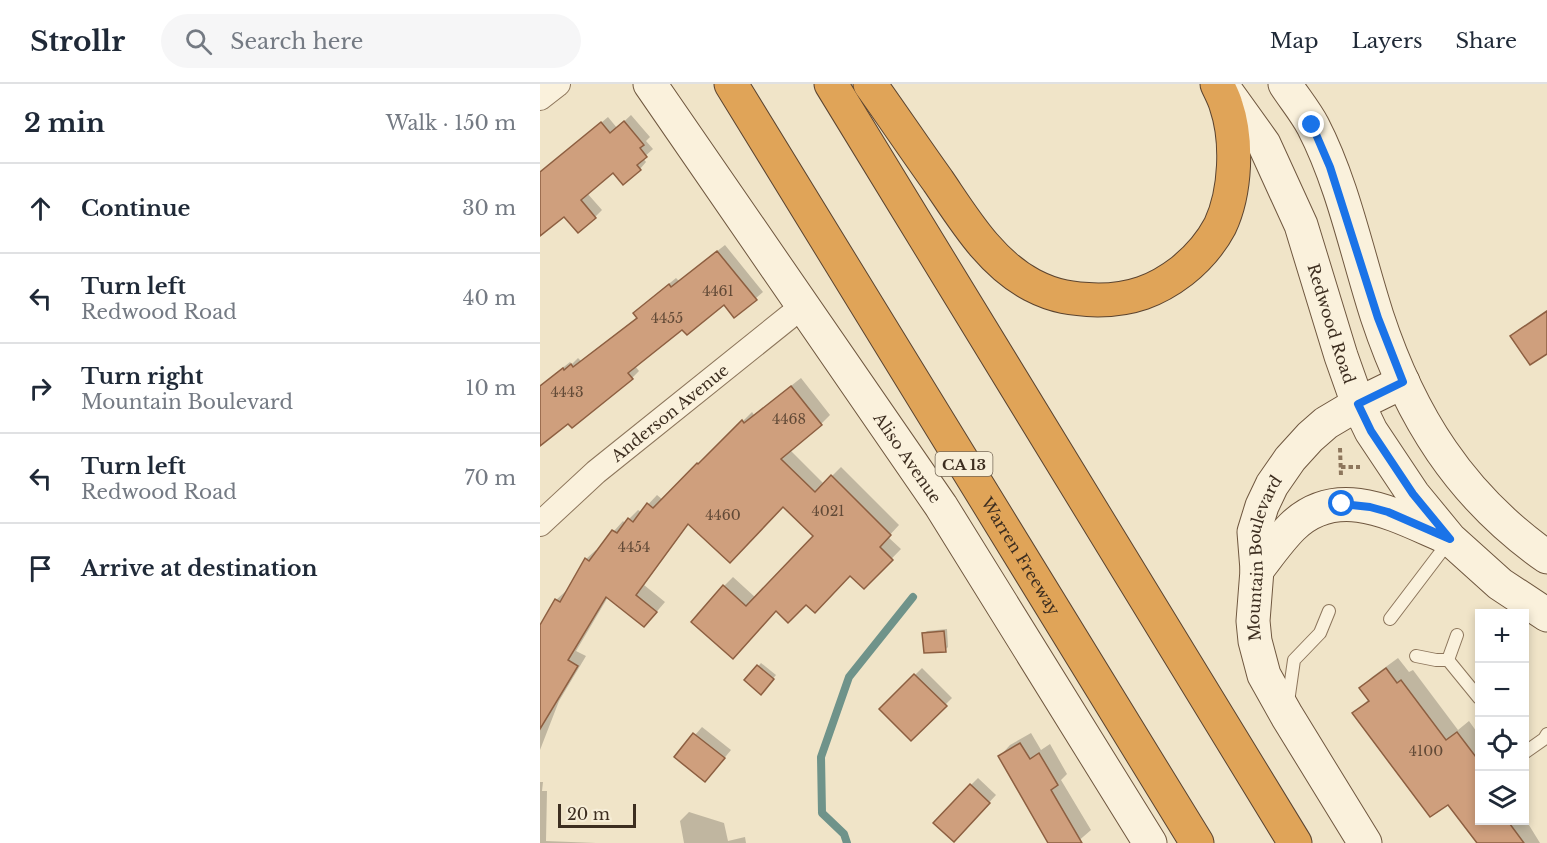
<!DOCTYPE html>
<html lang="en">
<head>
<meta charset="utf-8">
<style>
	:root { --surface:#fff; --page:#f6f6f7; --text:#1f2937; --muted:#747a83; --line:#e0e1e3 }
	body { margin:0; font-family:"Libre Baskerville",serif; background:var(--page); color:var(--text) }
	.controls { position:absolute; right:18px; bottom:18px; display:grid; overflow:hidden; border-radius:0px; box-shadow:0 3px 9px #0003 }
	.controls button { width:54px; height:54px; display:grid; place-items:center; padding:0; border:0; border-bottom:2px solid var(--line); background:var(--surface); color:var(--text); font:30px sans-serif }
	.scale { position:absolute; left:18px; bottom:15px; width:78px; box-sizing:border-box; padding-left:6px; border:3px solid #3d2e20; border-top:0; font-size:16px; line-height:21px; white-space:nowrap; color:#3d2e20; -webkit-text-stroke:4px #f7eed8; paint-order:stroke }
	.stop { position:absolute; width:18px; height:18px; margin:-14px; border:4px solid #1a73e8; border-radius:50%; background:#fff }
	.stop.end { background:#1a73e8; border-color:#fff; box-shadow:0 2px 6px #0008 }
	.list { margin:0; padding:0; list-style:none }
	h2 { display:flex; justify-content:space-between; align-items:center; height:78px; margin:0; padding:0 24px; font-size:26px }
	h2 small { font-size:20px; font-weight:400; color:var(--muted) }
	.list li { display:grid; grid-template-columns:39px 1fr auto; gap:18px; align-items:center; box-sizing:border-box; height:90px; padding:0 24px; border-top:2px solid var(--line) }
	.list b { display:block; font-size:22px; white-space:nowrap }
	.list p { margin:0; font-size:20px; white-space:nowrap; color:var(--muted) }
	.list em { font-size:20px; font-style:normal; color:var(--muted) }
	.icon { flex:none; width:33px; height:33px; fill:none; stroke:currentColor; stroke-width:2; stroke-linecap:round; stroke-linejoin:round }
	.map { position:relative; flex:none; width:1007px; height:759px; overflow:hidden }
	header { display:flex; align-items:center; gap:36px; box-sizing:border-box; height:84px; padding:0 30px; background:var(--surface); border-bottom:2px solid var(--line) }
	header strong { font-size:28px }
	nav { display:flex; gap:33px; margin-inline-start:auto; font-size:21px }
	.search { width:420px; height:54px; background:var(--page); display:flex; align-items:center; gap:15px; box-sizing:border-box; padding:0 21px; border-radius:33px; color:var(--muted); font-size:22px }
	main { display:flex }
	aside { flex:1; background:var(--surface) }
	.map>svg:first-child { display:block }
	.shadow { fill:#0003 }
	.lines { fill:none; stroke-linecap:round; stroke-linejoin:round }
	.stream { stroke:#6f938a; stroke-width:8 }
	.building { fill:#cf9f7d; stroke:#8d5f41; stroke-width:1.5 }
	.lane-casing { stroke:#8d765c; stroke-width:14 }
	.street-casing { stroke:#8d765c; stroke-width:26 }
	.secondary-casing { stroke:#6f573f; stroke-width:35 }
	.highway-casing { stroke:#5b4430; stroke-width:35 }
	.path { stroke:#8d765c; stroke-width:4; stroke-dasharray:4.5 3; stroke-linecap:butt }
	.lane { stroke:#faf1dc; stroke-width:12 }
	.street { stroke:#faf1dc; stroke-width:24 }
	.secondary { stroke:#faf1dc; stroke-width:33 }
	.highway { stroke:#e0a458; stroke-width:33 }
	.route { stroke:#1a73e8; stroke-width:8 }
	.labels { text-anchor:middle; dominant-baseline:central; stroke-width:5; stroke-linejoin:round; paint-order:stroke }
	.number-label { font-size:14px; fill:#624a37 }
	.shield { fill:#f7eed8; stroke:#756857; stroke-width:1.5 }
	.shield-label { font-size:15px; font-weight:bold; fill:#3d2e20 }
	.street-label { font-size:16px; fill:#3d2e20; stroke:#f7eed8 }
</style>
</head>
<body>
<header>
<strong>Strollr</strong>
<div class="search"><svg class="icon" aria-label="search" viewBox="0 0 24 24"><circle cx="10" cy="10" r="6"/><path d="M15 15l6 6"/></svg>Search here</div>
<nav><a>Map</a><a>Layers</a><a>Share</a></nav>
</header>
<main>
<aside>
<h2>2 min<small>Walk · 150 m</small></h2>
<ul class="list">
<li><svg class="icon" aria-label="ahead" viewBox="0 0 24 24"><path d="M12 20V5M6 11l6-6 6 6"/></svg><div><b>Continue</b></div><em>30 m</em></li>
<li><svg class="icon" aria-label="left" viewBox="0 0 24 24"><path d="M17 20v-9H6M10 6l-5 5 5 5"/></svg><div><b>Turn left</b><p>Redwood Road</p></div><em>40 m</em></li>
<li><svg class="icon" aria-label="right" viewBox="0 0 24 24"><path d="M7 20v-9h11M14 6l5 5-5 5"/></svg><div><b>Turn right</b><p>Mountain Boulevard</p></div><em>10 m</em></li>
<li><svg class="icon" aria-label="left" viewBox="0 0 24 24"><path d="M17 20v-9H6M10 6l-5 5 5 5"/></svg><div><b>Turn left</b><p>Redwood Road</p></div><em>70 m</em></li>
<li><svg class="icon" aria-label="arrive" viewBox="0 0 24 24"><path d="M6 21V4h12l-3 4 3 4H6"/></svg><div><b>Arrive at destination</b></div></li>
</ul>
</aside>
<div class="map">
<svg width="1007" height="759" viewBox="0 0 1007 759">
	<rect width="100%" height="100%" fill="#f0e4c8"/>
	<g class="shadow">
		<polygon points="91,31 110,53 106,57 113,65 103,74 106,78 100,85 73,87 47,109 62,126 55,133 25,130 0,150 0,90 68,33 77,44"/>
		<polygon points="185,161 223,208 195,232 184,218 143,244 95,282 99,287 92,294 28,338 0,360 0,302 30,278 32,280 38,274 41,277 98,233 102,222 136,194 139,197"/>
		<polygon points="1007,226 1007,268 972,252 979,245"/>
		<polygon points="261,294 290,331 281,340 250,366 284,400 301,383 359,441 348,453 361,465 324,503 310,490 266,519 236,526 202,564 184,502 193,493 216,514 275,451 243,421 149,439 104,501 125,518 113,532 68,513 36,567 46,572 19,617 0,666 0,544 16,516 26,507 27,508 46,475 56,466 58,467 74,447 83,437 85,439 98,426 101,428 117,411 123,416 167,371 168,372 212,328 214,331"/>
		<polygon points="407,545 408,563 405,566 384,550 387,547"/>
		<polygon points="858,574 869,588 873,586 918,646 929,637 939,651 939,736 984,736 984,733 1000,759 939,759 908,719 814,629 829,615 821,604 832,593"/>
		<polygon points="221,579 236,591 221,609 206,596"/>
		<polygon points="382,584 412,614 371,655 341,625"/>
		<polygon points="162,643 191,666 172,689 136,673"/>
		<polygon points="491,649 501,666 510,660 527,690 521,696 551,746 536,759 510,759 460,672 470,661"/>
		<polygon points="438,694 456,711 421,749 431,701"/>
		<polygon points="0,698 3,698 2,707 7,707 6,757 56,759 0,759"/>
		<polygon points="149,728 184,739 188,757 205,753 206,759 144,759 140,737"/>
	</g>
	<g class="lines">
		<polyline class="stream" points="307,759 304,750 282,729 281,673 309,593 373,513"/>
	</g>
	<g class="building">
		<polygon points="84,37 104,61 100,64 107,73 97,81 101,86 83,101 73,89 41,116 56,134 38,149 24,133 0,152 0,88 61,38 70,49"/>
		<polygon points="177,167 217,216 194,234 184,221 147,251 142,246 88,289 93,295 32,344 28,340 0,362 0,302 23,284 24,286 31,280 33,283 97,234 93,229 129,200 131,203"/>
		<polygon points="1007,227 1007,270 990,281 970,252"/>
		<polygon points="251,302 282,341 241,375 275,408 291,391 351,451 340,463 353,476 324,505 310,492 275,529 266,521 248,539 236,527 193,575 151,538 183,501 206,522 273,452 243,423 190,479 148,440 96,511 117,528 104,543 66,513 28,576 38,582 0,645 0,541 15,515 20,518 45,474 49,477 72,446 77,449 88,434 93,438 107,419 113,424 157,379 158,380 202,336 204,339"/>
		<polygon points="404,547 406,568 384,569 382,549"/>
		<polygon points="217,581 234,595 221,611 204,596"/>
		<polygon points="846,584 857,599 861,596 906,656 917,648 939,677 939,736 967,736 984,759 937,759 908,721 890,733 812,629 829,617 819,604"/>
		<polygon points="374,590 407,622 371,657 339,625"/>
		<polygon points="153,649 185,674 165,698 134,673"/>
		<polygon points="480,659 490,675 499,669 518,701 511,706 542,759 508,759 458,672"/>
		<polygon points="430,700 450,719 414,758 393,739"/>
	</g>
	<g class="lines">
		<defs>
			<g id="lane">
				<polyline points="850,535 910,456"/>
				<polyline points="876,572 896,576 908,576"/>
				<polyline points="908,576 939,614"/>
				<polyline points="908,576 917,551"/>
				<polyline points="748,618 754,576 780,549 789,527"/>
				<polyline points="984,669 1004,655 1007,650"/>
			</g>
			<g id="street">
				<polyline points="0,14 18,0"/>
				<path id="s1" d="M0,440l56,-52 208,-167"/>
			</g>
			<g id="secondary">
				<path id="s2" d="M110,0l291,422 209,337"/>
				<path id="s3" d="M681,0l43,60 37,81 40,131 17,48 13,27 42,63 37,45 50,45 47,31"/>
				<path d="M745,0c9,14 20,27 28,42 30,58 44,128 64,190 33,100 83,180 170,241"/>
				<path d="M717,486c11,-14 22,-30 35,-43 46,-45 103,-12 152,9"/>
				<path id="s4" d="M825,759l-78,-127 -23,-41 -9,-34 -2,-20 4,-51 -3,-38 8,-26 10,-21 18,-26 20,-22 16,-14 32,-19 45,-22"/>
			</g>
			<g id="highway">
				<path id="s5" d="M191,0l466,759"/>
				<polyline points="291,0 755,759"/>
				<path d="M330,0c23,32 45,65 68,97 26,38 52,82 94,104 23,12 40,14 66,15 33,0 58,-9 84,-29 15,-12 29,-28 38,-45 16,-34 18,-86 6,-121 -2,-7 -6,-14 -9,-21"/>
			</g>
		</defs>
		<use href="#lane" class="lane-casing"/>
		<use href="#street" class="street-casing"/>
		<use href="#secondary" class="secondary-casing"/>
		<use href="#highway" class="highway-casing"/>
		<g class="path">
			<polyline points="800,364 801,392"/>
			<polyline points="801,383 820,383"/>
		</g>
		<use href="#lane" class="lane"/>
		<use href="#street" class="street"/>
		<use href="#secondary" class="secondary"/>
		<use href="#highway" class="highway"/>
	</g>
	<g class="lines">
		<polyline class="route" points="772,41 790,83 838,234 863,298 818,320 831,347 873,410 910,455 848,428 830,423 802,420"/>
	</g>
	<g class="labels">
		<g class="number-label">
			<text x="178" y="207">4461</text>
			<text x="127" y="234">4455</text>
			<text x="27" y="308">4443</text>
			<text x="249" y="335">4468</text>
			<text x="288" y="427">4021</text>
			<text x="183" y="431">4460</text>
			<text x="94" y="463">4454</text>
			<text x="886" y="667">4100</text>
		</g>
		<rect class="shield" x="395.5" y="368" width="57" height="24" rx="4.5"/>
		<g class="shield-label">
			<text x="424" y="380">CA 13</text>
		</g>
		<g class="street-label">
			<text stroke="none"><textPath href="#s3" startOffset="266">Redwood Road</textPath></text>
			<text stroke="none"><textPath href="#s1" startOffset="171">Anderson Avenue</textPath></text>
			<text stroke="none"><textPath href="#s2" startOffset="454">Aliso Avenue</textPath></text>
			<text stroke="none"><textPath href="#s5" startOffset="554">Warren Freeway</textPath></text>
			<text stroke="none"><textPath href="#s4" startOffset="316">Mountain Boulevard</textPath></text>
		</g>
	</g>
</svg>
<div class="controls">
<button>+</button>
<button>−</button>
<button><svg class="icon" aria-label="locate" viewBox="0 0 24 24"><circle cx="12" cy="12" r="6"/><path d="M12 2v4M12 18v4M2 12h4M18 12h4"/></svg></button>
<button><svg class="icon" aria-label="layers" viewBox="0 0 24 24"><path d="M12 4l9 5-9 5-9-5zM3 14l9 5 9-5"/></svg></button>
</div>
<div class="scale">20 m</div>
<div class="stop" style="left:802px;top:420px"></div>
<div class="stop end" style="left:772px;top:41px"></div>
</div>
</main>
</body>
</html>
